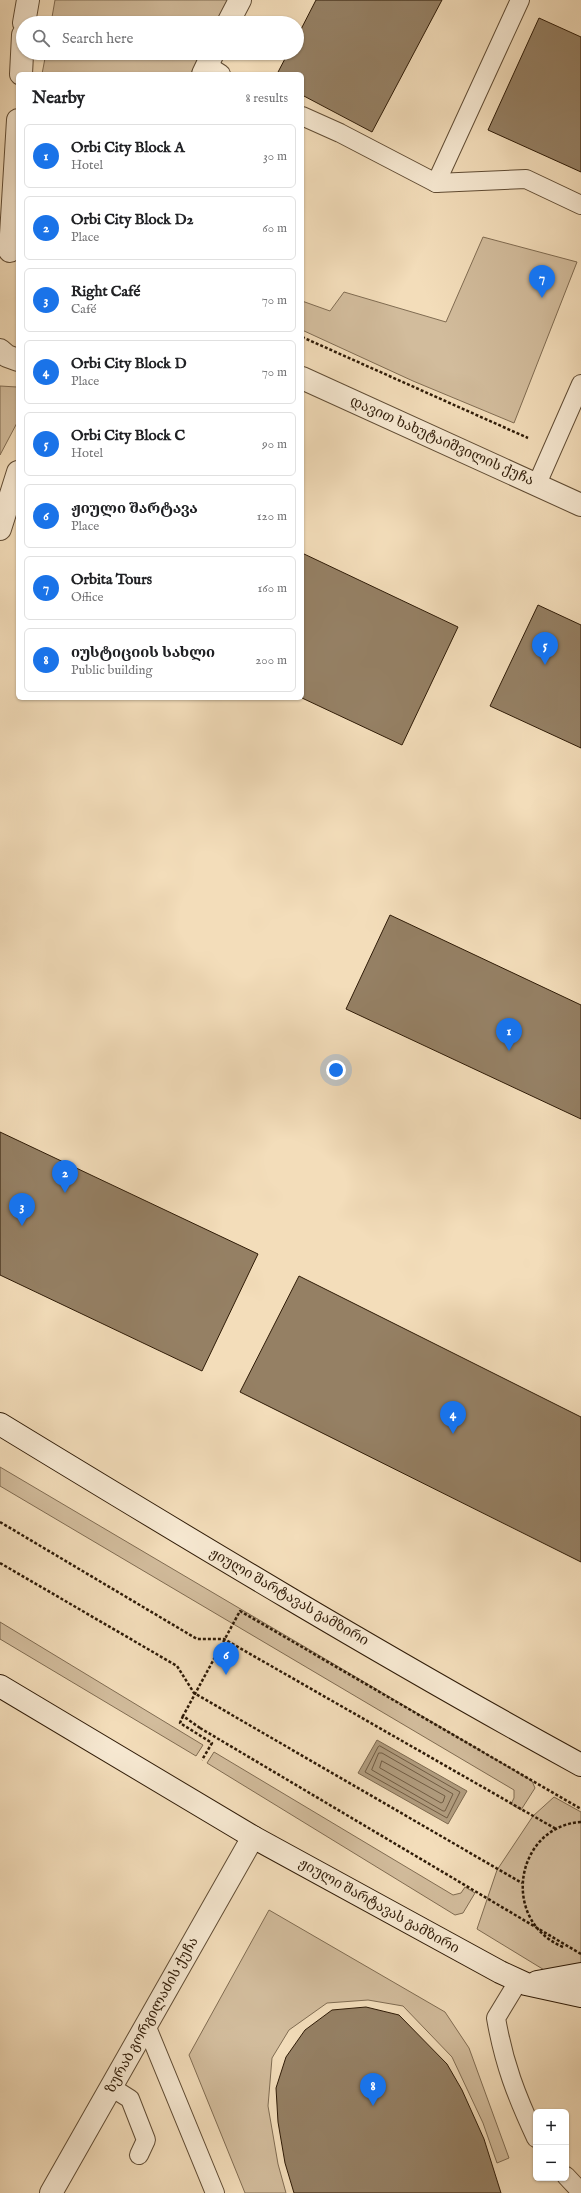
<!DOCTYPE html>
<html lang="en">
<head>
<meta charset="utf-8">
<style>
	:root { --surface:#fff; --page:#f6f6f6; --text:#202124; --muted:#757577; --line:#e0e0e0; --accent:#1a73e8 }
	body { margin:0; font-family:"IM FELL English","Noto Serif Georgian",serif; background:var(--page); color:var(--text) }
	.controls { position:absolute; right:12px; bottom:12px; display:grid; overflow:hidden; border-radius:6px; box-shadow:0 1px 3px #0004 }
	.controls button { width:36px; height:36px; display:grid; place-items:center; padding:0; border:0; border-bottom:1px solid var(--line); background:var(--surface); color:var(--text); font:20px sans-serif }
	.you { position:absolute; left:336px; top:1070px; width:14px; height:14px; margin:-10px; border:3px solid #fff; border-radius:50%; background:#1a73e8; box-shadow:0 0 0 6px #1a73e833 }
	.badge { display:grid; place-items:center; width:26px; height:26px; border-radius:50%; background:var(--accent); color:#fff; font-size:13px; font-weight:700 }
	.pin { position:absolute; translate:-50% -33px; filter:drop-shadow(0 1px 2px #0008) }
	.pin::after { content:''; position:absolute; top:21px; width:14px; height:12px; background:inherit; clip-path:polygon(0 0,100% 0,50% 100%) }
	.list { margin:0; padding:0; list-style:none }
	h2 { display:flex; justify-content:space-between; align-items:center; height:52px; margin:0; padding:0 16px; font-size:17px }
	h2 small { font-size:13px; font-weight:400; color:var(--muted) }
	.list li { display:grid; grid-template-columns:26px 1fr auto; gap:12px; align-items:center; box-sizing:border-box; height:64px; margin:0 8px 8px; padding:0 8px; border:1px solid var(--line); border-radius:6px }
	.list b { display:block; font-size:15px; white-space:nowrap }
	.list p { margin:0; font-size:13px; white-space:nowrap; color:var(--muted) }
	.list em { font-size:13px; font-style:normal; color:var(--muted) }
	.icon { flex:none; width:22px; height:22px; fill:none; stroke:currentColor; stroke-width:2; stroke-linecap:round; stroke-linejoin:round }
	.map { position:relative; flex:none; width:581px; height:2193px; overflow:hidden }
	.search { position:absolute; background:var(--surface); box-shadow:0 1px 3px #0004; left:16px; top:16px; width:288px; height:44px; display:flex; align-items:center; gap:10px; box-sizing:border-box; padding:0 14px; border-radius:22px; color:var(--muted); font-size:15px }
	.panel { position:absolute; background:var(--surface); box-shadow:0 1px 3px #0004; left:16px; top:72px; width:288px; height:628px; border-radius:6px }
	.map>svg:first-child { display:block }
	.green { fill:#d2bc9c; stroke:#806c52 }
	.water { fill:#b09b7d; stroke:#7c684e }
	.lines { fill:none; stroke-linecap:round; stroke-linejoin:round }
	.shore { stroke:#705b42; stroke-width:1 }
	.building { fill:#958064; stroke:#2f1b07 }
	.service-casing { stroke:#604c34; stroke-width:20 }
	.minor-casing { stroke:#604c34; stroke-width:24 }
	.tertiary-casing { stroke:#604c34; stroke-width:24 }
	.secondary-casing { stroke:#2f1b07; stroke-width:24 }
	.path { stroke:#2f1b07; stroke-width:2.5; stroke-dasharray:3 2; stroke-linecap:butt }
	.service { stroke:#f7e9d2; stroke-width:18 }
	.minor { stroke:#f7e9d2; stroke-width:22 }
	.tertiary { stroke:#f7e9d2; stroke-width:22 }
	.secondary { stroke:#f7e9d2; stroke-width:22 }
	.path-bridge { stroke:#2f1b07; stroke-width:2.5; stroke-dasharray:3 2; stroke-linecap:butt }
	.labels { text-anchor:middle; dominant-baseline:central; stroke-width:4; stroke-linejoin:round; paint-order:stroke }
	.street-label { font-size:14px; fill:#2f1b07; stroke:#f7e9d2 }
</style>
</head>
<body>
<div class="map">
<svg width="581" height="2193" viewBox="0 0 581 2193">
	<rect width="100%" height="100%" fill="#f3ddba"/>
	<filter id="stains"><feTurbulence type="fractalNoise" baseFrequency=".005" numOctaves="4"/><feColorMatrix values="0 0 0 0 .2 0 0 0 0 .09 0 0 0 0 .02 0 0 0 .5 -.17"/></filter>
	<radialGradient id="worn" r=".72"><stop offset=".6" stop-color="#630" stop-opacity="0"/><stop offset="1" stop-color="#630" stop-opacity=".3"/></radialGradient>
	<g class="green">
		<polygon points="55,0 240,0 228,23 51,23"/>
		<polygon points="46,53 213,53 203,74 42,74"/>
		<polygon points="483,237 577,262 514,423 413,381 302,330 302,301 330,311 344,292 446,322"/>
		<polygon points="0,386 17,387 18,389 18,421 0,455"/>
		<polygon points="0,1467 532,1781 535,1788 521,1810 511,1804 514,1798 514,1790 0,1486"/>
		<polygon points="0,1622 203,1745 196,1756 0,1639"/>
		<polygon points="214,1752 453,1895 461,1893 465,1887 475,1893 463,1913 455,1915 207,1763"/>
		<polygon points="554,1797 581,1812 581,1981 559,1979 477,1929 497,1870 533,1816"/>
		<polygon points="269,1910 445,2012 469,2048 509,2158 497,2163 483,2123 452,2057 403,2006 368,2000 327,2003 289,2030 272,2058 268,2106 278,2164 286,2193 245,2193 189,2055"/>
	</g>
	<polygon class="water" points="377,1740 467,1791 448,1824 358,1773"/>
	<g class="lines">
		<g class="shore">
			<polygon points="380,1746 460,1792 447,1818 365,1772 378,1747"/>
			<polygon points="379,1753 382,1753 453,1794 445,1811 443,1811 372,1770"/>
			<polygon points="382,1761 445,1796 443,1802 441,1803 380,1768"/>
		</g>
	</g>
	<g class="building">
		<polygon points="316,0 442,0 372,132 302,95 302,74 277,74 288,53 297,53 297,37"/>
		<polygon points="539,18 581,37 581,172 488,130"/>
		<polygon points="302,553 458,627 402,745 302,698"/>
		<polygon points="538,605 581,625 581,748 490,706"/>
		<polygon points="390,915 581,1005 581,1119 346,1009"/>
		<polygon points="0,1132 258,1254 202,1371 0,1275"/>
		<polygon points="299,1276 581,1417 581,1562 240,1392"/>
		<polygon points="366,2007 399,2015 447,2064 462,2090 484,2139 501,2193 294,2193 285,2163 278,2122 276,2088 286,2057 305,2030 332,2010"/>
	</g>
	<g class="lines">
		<defs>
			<g id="service">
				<polyline points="207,65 221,74"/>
				<polyline points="302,116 340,133 436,183 526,179 581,205"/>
				<polyline points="436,183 520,0"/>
				<polyline points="537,484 581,384"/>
				<path d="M519,1980l-23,38c8,46 20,77 40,120"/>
				<polyline points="146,2025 215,2193"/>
				<polyline points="111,2087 130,2099 146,2140 139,2155"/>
				<polyline points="566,2176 581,2192"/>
			</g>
			<g id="minor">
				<polyline points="302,378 581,505"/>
				<polyline points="51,2193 253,1837"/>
			</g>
			<g id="tertiary">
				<polyline points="24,23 28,0"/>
				<polyline points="228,23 240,0"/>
				<polyline points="21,74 23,35"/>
				<polyline points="203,74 213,53"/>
				<polyline points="10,251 18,120"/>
				<polyline points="0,350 7,356 18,360"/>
				<polyline points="0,529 18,472"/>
			</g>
			<g id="secondary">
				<path d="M0,1424c192,117 384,233 581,341"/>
				<polyline points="0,1686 253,1837 500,1972 526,1984 581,1996"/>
				<polyline points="537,1982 581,1974"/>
			</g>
		</defs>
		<use href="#service" class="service-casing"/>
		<use href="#minor" class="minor-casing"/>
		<use href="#tertiary" class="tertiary-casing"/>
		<use href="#secondary" class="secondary-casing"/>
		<g class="path">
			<polyline points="302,337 528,438"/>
			<polyline points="0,1522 197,1639 224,1639 556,1829"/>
			<polyline points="0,1563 177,1666 194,1693 522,1883"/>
			<polyline points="183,1716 180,1723 212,1743 202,1760"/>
			<polyline points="200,1728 183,1716 240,1611 581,1809"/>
			<path d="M563,1947c-64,-27 -47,-121 18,-125"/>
		</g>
		<use href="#service" class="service"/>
		<use href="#minor" class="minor"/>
		<use href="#tertiary" class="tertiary"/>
		<use href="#secondary" class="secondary"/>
		<polyline class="path-bridge" points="200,1728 581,1954"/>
	</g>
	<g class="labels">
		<g class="street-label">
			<text transform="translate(442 441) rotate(24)">დავით ხახუტაიშვილის ქუჩა</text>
			<text transform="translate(289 1597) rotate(30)">ჟიული შარტავას გამზირი</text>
			<text transform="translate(379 1906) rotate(29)">ჟიული შარტავას გამზირი</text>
			<text transform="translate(152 2015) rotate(-61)">ზურაბ გორგილაძის ქუჩა</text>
		</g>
	</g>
	<rect width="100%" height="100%" filter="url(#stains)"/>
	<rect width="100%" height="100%" fill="url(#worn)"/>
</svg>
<div class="controls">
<button>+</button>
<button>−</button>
</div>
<div class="you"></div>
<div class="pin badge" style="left:509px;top:1051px">1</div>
<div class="pin badge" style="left:65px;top:1193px">2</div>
<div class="pin badge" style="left:22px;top:1226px">3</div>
<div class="pin badge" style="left:453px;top:1434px">4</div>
<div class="pin badge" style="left:545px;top:665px">5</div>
<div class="pin badge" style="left:226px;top:1675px">6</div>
<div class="pin badge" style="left:542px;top:298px">7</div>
<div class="pin badge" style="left:373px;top:2106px">8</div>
<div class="search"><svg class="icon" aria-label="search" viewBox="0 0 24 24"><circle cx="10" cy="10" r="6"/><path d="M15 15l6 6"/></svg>Search here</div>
<section class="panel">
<h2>Nearby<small>8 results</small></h2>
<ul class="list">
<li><span class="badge">1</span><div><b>Orbi City Block A</b><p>Hotel</p></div><em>30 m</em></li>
<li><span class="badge">2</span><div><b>Orbi City Block D2</b><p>Place</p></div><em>60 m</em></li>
<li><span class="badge">3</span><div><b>Right Café</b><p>Café</p></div><em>70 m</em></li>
<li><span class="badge">4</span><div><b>Orbi City Block D</b><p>Place</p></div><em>70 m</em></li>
<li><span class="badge">5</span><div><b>Orbi City Block C</b><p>Hotel</p></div><em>90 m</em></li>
<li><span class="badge">6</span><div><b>ჟიული შარტავა</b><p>Place</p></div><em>120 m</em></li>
<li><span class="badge">7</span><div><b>Orbita Tours</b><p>Office</p></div><em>160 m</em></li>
<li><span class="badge">8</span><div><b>იუსტიციის სახლი</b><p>Public building</p></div><em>200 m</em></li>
</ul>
</section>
</div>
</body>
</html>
